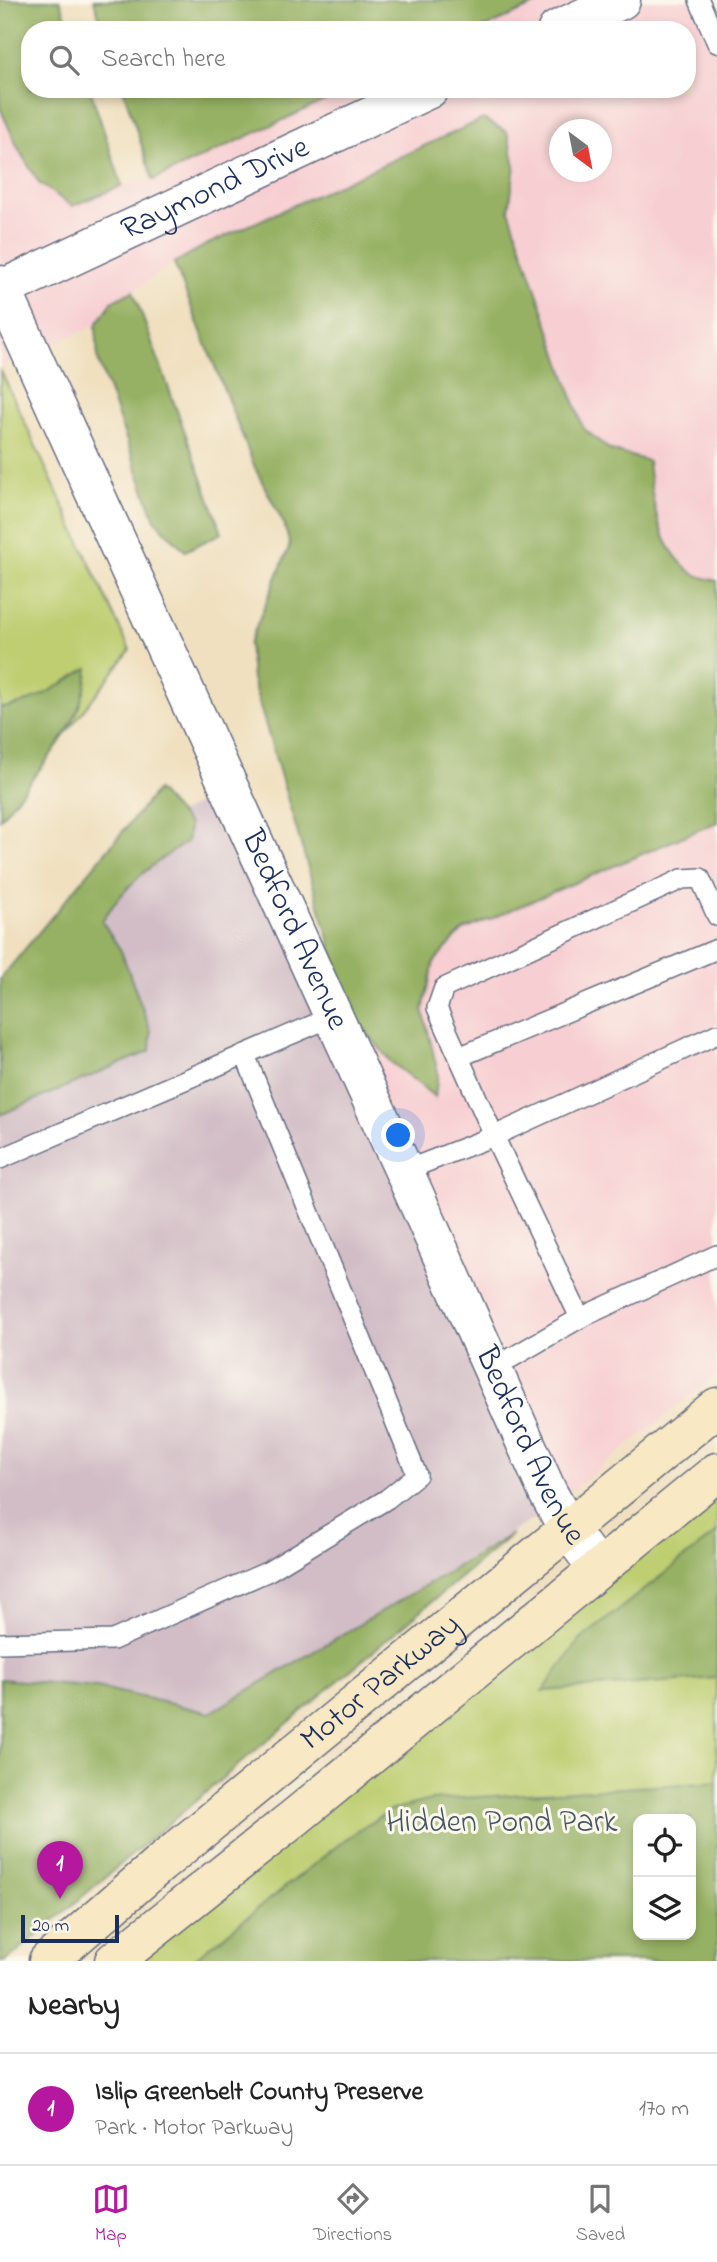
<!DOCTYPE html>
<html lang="en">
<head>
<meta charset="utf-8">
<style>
	:root { --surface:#fff; --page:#f2f2f2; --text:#222; --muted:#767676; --line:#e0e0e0; --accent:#b5179e }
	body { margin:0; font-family:"Indie Flower",sans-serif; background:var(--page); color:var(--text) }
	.controls { position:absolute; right:21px; bottom:21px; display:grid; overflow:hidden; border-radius:14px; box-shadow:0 4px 10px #0003 }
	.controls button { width:63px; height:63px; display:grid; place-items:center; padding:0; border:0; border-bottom:2px solid var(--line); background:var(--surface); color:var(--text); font:35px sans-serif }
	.compass { position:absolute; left:549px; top:119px; width:63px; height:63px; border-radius:50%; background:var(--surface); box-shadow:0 4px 10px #0003; rotate:148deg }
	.scale { position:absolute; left:21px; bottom:18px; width:98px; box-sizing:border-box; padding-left:7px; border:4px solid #1b2f5e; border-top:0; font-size:19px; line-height:24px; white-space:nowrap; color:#1b2f5e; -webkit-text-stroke:5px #fbf7ec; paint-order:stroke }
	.you { position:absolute; left:399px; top:1136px; width:24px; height:24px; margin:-18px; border:5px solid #fff; border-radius:50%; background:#1a73e8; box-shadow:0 0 0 10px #1a73e833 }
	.badge { display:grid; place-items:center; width:46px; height:46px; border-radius:50%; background:var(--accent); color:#fff; font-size:23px; font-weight:700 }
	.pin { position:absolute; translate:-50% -58px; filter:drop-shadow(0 2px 4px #0008) }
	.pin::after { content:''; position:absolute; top:37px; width:24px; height:21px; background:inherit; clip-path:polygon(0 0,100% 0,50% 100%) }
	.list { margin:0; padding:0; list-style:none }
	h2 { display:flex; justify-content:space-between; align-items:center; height:91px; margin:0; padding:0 28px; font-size:30px }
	h2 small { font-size:23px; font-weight:400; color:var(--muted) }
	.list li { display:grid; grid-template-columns:46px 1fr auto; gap:21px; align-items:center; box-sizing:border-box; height:112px; padding:0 28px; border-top:2px solid var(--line) }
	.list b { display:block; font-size:26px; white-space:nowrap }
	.list p { margin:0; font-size:23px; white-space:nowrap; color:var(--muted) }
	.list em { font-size:23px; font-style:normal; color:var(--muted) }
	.icon { flex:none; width:38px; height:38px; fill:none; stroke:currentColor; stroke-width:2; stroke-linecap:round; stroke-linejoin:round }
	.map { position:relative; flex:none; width:717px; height:1961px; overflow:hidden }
	.search { position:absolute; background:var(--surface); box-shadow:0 4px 10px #0003; left:21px; right:21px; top:21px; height:77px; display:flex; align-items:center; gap:18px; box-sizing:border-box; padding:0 24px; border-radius:28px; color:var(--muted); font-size:26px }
	.sheet { height:203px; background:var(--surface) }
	nav { display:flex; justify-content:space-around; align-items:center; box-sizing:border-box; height:98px; border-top:2px solid var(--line); background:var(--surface); font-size:19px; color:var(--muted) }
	nav a { display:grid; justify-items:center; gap:4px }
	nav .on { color:var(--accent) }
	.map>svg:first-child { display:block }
	.built { fill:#f7cfd2; fill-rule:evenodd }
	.industrial { fill:#d2bdc6 }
	.green { fill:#bece71; stroke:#6c7e68; stroke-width:2; fill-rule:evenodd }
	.forest { fill:#96b163; stroke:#587060; stroke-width:2; fill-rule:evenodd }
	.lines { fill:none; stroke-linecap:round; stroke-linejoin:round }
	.service-casing { stroke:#666d80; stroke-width:22 }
	.minor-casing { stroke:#666d80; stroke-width:41 }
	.secondary-casing { stroke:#666d80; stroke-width:41 }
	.service { stroke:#fff; stroke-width:19 }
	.minor { stroke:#fff; stroke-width:38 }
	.secondary { stroke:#f8e8c3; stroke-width:38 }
	.labels { text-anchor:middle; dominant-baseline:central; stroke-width:6; stroke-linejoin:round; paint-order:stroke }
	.street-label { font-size:32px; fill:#1b2f5e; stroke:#fbf7ec }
	.park-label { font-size:32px; fill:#445763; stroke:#fbf7ec }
</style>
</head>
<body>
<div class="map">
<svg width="717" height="1961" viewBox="0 0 717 1961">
	<rect width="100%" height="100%" fill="#fbf7ec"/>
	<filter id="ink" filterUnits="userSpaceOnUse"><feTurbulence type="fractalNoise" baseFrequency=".0143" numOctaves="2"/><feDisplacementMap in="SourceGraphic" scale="14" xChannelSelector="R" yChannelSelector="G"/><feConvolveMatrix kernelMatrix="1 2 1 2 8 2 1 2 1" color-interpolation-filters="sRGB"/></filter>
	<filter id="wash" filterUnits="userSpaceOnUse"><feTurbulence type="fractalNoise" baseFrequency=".00686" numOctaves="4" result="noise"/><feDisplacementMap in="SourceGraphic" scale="28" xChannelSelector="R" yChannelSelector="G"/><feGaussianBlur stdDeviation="1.57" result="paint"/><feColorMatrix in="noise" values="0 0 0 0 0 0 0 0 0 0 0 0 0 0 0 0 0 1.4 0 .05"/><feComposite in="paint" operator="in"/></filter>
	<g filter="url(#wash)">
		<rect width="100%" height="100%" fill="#f0e0c0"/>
		<g class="built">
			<path d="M545,0h172v581l-24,-7 -23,-23 -17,-45 -5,-45 -38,-11 -27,-22 -74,-218 6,-45 -32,-46 -277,126 -32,18 -41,28 -20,10 -17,24 -96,42v-259l19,42 53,56 50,-20 31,-6 197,-91h337v-59h-207zM560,130h42v42h-42z"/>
			<polygon points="717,822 717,1374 547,1511 351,1013 390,1061 438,1073 423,1010 434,962 463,931"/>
		</g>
		<polygon class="industrial" points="222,791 547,1511 210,1713 97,1687 0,1679 0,1115 150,1051 151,1032 121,951 102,921 120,895 149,866 187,842 189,825 179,814"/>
		<g class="green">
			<polygon points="0,369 130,650 0,819"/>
			<path d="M717,1472v489h-603zM638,1819h53v116h-53z"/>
		</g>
		<g class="forest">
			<polygon points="0,0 60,0 70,30 30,30 30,89 90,89 122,186 72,206 39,183 19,150 0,108"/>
			<polygon points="94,0 545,0 480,30 103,30"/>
			<polygon points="123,89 350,89 153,180"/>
			<path d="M483,119l24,13 8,33 -6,45 74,218 27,22 38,11c4,40 9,84 43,111 7,5 18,7 26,9v241l-255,109 -28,31 -11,48 15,63 -3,24 -45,-36 -39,-48 -99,-334 -3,-35 41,-99 -6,-21 -29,-56 -81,-205 32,-18z"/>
			<polygon points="133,291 222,533 185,551 155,520 98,360 96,325 113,301"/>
			<path d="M88,668c-3,58 -54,106 -88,151v-111c32,-3 60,-23 88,-40z"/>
			<path d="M157,790l32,35 -2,17c-38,24 -60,41 -85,79l19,30 30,81 -1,19 -150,64v-136z"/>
			<polygon points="717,1532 717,1678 543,1691 579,1641"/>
			<polygon points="512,1534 6,1961 0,1961 0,1679 97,1687 210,1713"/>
			<path d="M717,1782v179h-525l155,-123 44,-28 40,-10zM638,1819h53v116h-53z"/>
		</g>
	</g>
	<g filter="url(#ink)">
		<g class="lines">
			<defs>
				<g id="service">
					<polyline points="699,0 717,43"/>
					<polyline points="717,916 700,878 682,879 444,988 437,1008 494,1136 717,1034"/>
					<polyline points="459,1057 717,949"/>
					<polyline points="0,1159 334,1016"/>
					<polyline points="404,1171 494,1136 580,1318 492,1369"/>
					<polyline points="580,1318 717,1255"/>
					<polyline points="0,1643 113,1640 269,1571 387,1499 417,1475 245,1055"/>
				</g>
				<g id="minor">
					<polyline points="557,30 621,0"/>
					<path id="s1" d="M0,285l404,886 144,322 20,36 30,40"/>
					<path id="s2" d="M0,290l429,-201"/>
				</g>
				<g id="secondary">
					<path id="s3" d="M48,1961l112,-97 557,-457"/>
					<polyline points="114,1961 293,1819 717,1472"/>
				</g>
			</defs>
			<use href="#service" class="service-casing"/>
			<use href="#minor" class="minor-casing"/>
			<use href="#secondary" class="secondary-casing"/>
			<use href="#service" class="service"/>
			<use href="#minor" class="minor"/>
			<use href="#secondary" class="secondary"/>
		</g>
	</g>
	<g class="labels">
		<g class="street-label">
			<text stroke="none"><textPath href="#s2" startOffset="238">Raymond Drive</textPath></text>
			<text stroke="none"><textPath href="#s1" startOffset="709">Bedford Avenue</textPath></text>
			<text stroke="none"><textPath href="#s1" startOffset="1276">Bedford Avenue</textPath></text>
			<text stroke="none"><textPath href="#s3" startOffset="434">Motor Parkway</textPath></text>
		</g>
		<g class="park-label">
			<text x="502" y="1823">Hidden Pond Park</text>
		</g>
	</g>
</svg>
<div class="controls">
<button><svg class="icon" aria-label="locate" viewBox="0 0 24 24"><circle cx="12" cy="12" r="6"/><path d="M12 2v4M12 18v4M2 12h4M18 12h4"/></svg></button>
<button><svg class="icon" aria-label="layers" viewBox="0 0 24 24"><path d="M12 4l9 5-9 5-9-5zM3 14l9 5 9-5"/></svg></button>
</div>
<svg class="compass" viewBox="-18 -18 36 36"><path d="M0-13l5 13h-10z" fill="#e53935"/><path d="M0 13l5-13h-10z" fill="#767676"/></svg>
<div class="scale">20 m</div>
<div class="you"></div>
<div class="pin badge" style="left:60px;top:1899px">1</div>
<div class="search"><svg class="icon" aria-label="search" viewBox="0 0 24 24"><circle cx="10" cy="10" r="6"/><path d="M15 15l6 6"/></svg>Search here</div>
</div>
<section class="sheet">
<h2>Nearby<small></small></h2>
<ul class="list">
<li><span class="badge">1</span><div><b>Islip Greenbelt County Preserve</b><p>Park · Motor Parkway</p></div><em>170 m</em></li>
</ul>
</section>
<nav>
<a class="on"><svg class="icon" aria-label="map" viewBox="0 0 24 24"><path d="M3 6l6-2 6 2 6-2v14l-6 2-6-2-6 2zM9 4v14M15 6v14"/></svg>Map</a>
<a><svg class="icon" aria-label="directions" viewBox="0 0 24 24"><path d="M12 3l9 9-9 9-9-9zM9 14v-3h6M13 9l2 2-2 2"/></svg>Directions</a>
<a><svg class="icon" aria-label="saved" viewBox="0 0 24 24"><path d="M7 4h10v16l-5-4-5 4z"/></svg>Saved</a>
</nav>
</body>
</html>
